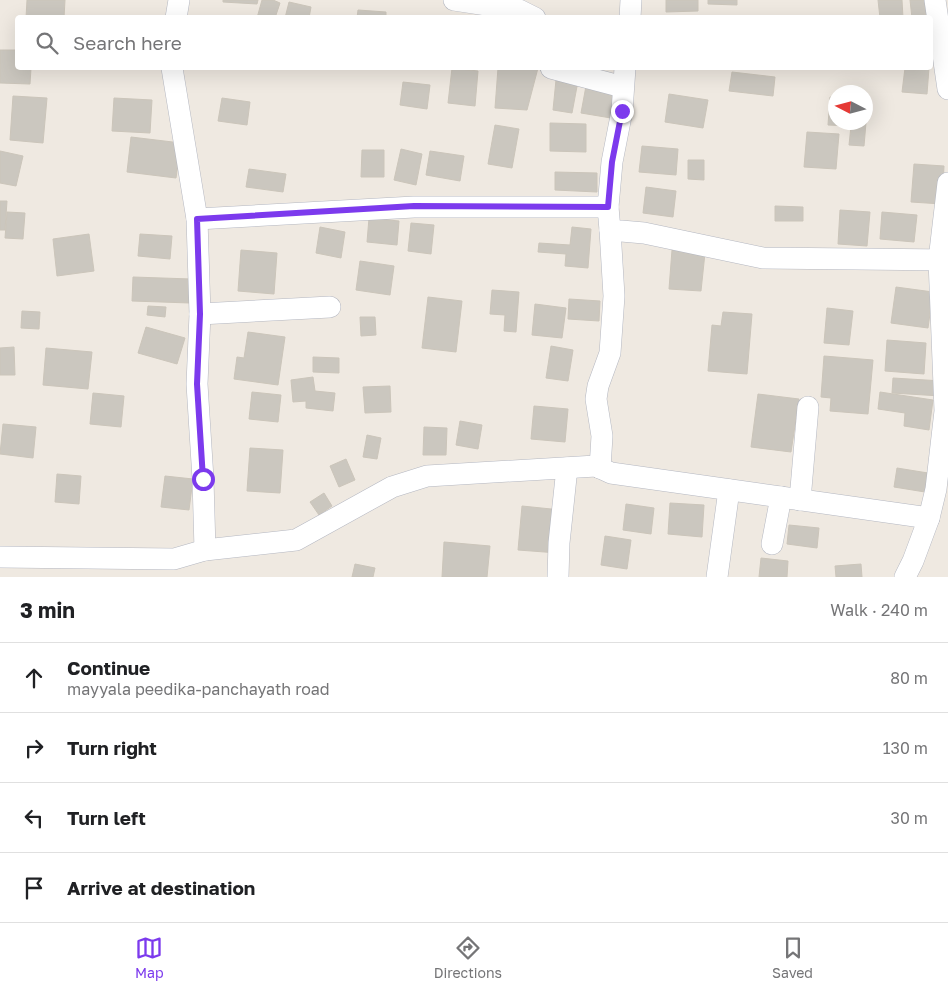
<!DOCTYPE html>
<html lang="en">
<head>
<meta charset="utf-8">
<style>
	:root { --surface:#fff; --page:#f6f6f6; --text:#202124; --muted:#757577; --line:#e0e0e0; --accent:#7c3aed }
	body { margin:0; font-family:"Golos Text",sans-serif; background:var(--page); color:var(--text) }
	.compass { position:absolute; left:828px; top:85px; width:45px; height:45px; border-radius:50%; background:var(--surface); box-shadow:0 5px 20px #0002; rotate:276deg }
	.stop { position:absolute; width:15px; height:15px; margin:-11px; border:4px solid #7c3aed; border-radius:50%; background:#fff }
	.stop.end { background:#7c3aed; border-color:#fff; box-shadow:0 1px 5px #0008 }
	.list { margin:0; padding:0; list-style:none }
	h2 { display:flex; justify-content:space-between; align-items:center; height:65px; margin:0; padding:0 20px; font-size:21px }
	h2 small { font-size:16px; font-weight:400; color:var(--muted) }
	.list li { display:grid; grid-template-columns:32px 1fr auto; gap:15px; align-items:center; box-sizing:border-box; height:70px; padding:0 20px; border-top:1px solid var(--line) }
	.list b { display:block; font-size:19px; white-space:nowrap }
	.list p { margin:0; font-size:16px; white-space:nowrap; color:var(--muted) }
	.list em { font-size:16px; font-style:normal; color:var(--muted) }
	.icon { flex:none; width:28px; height:28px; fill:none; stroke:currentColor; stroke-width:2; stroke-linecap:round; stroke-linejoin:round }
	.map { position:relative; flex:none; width:948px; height:577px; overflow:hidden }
	.search { position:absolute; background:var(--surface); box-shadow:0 5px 20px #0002; left:15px; right:15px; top:15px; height:55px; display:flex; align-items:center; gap:12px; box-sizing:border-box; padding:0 18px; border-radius:5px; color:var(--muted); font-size:19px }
	.sheet { height:345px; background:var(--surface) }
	nav { display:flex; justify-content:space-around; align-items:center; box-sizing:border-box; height:70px; border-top:1px solid var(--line); background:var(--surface); font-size:14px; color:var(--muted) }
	nav a { display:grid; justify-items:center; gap:2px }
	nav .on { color:var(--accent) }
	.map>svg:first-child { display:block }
	.building { fill:#cbc7bf; stroke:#cbc5ba }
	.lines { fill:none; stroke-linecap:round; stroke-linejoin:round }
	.minor-casing { stroke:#b4b7c1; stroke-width:22 }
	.minor { stroke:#fff; stroke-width:21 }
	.route { stroke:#7c3aed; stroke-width:6 }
</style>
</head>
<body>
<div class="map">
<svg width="948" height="577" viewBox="0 0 948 577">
	<rect width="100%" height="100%" fill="#efe9e1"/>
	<g class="building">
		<polygon points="27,0 65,0 64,18 26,18"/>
		<polygon points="223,0 258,0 257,4 223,2"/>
		<polygon points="262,0 273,0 280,3 275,18 257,18"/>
		<polygon points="666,0 698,0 698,11 666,12"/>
		<polygon points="708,0 737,0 737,5 708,4"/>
		<polygon points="878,0 902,0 903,18 880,18"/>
		<polygon points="910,0 926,0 928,18 912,18"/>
		<polygon points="289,2 311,7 309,18 285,18"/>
		<polygon points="358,10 386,12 386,18 357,18"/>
		<polygon points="0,50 18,50 18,68 31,68 30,84 0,83"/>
		<polygon points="452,68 478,71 475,106 448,103"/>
		<polygon points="498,68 538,68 527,110 495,108"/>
		<polygon points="905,68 929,68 927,94 902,92"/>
		<polygon points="557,70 578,81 572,113 553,110"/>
		<polygon points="732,72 775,77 773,96 729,91"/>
		<polygon points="403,82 430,85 427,109 400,105"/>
		<polygon points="586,86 616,91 611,118 581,113"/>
		<polygon points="669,94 708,100 703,128 665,122"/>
		<polygon points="13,96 47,98 43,143 10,140"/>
		<polygon points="830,97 836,97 836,122 866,122 866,99 868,99 864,146 849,145 851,126 828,125"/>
		<polygon points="114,98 152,100 150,133 112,131"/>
		<polygon points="222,98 250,102 247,125 218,121"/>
		<polygon points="550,123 586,124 586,152 550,151"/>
		<polygon points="495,125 519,129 512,168 488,164"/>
		<polygon points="807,132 839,134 836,169 804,167"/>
		<polygon points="131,137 181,143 176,178 127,172"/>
		<polygon points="642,146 678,149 676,175 639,172"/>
		<polygon points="401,149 422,154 416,185 394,180"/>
		<polygon points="362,150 384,150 384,177 361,177"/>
		<polygon points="0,151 23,156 16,186 0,183"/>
		<polygon points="430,151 464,156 460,181 426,175"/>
		<polygon points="688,160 704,160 704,180 688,179"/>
		<polygon points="914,164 944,166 942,204 911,202"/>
		<polygon points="249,169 286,174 283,192 246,187"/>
		<polygon points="555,172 597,173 597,192 555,190"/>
		<polygon points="646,187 676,191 673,217 643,213"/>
		<polygon points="0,201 7,201 5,230 0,230"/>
		<polygon points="775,206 803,207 803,221 775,221"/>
		<polygon points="840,210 870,212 867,246 838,244"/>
		<polygon points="7,212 25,213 23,239 5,238"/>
		<polygon points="882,212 917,215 914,242 880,239"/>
		<polygon points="369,218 399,221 397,245 367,242"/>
		<polygon points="411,223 434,225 431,254 408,251"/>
		<polygon points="320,227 345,232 341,258 316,253"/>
		<polygon points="572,227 591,229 588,268 565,266 566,254 538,252 539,243 570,245"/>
		<polygon points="89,234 94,271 57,276 53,239"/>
		<polygon points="140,234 172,236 170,259 138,256"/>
		<polygon points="241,250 277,253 274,294 238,291"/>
		<polygon points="672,250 705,253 701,291 669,289"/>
		<polygon points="360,261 394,266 390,295 356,290"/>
		<polygon points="133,277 191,279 190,303 132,301"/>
		<polygon points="896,287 933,292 928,328 891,323"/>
		<polygon points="492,290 519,292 516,332 504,331 505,315 490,314"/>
		<polygon points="428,297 462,301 456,352 422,348"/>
		<polygon points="569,299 600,301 599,321 568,319"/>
		<polygon points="535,304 566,308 562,338 532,335"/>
		<polygon points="148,306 166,307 165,317 147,315"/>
		<polygon points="827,308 853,311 849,345 824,343"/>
		<polygon points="22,311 40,312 39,329 21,328"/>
		<polygon points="723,312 752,314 747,374 708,371 712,325 721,326"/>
		<polygon points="360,317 375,317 376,335 361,336"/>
		<polygon points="146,327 185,338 177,364 138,353"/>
		<polygon points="248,332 285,337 278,385 234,379 237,357 244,358"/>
		<polygon points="887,340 926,343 924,374 885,371"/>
		<polygon points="551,346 573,350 568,381 546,378"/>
		<polygon points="14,347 15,375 0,375 0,348"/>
		<polygon points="46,348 92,352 88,389 43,385"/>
		<polygon points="824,356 873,360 868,414 830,411 831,398 821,397"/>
		<polygon points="313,357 339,358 339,373 313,372"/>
		<polygon points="313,377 315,391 335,393 333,411 306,408 306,401 293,402 291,380"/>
		<polygon points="893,378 942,381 941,396 892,393"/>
		<polygon points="390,386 391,412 365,413 363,387"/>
		<polygon points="252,392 281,395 278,422 249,419"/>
		<polygon points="880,392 933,400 929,430 904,426 905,413 878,409"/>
		<polygon points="93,393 124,396 121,427 90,424"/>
		<polygon points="758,394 799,399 791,452 751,447"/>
		<polygon points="534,406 568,409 565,442 531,439"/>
		<polygon points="460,421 482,425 478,449 456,445"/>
		<polygon points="3,424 36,427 33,458 0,454"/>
		<polygon points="424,427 447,428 446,455 423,455"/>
		<polygon points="367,435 381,438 377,459 363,457"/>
		<polygon points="250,448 283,450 280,493 247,491"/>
		<polygon points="346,459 355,480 339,487 330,466"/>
		<polygon points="897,468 928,473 925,492 894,487"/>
		<polygon points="57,474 81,476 79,504 55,502"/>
		<polygon points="165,476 193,479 189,510 161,507"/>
		<polygon points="324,493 332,506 319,515 310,502"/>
		<polygon points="670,503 704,505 702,537 668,534"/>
		<polygon points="626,504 654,508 651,534 623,530"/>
		<polygon points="522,506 561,510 558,553 518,550"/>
		<polygon points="789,525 819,528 817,548 787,544"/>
		<polygon points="605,536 631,540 627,569 601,565"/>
		<polygon points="444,542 490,546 487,577 442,577"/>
		<polygon points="761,558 788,561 787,577 759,577"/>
		<polygon points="355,564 375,568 373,577 352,577"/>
		<polygon points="861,564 862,577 836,577 835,566"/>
	</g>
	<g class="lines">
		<defs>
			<g id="minor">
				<polyline points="454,0 519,10 535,18"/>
				<polyline points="935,0 948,89"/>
				<polyline points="176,18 179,0"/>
				<polyline points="630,18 631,0"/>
				<polyline points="172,68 197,219 200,314 197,384 203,479 205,550"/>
				<polyline points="551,68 623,87"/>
				<polyline points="608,207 612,162 622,111 625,68"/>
				<polyline points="197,219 414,207 608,207 610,230 644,233 763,258 948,260"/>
				<polyline points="200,314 330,307"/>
				<polyline points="600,468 602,436 596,399 598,386 610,353 614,296 610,230"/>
				<polyline points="800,500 808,407"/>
				<polyline points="772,544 781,497"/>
				<polyline points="0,557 174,559 205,550 296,540 392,487 427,476 596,466 611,473 929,518"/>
				<polyline points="558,577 559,543 567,468"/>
				<polyline points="717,577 729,490"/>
				<polyline points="905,577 913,561 929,518 936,489 945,411 939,260 948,183"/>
			</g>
		</defs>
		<use href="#minor" class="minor-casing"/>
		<use href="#minor" class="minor"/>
	</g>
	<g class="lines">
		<polyline class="route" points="203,479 197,384 200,314 197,219 414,206 608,207 612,162 622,111"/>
	</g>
</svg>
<svg class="compass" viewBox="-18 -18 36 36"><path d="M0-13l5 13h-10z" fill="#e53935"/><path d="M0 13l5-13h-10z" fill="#757577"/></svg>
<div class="stop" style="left:203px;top:479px"></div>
<div class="stop end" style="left:622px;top:111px"></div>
<div class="search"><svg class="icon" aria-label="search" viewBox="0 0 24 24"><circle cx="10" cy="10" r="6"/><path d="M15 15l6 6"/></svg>Search here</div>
</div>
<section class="sheet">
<h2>3 min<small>Walk · 240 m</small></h2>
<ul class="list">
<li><svg class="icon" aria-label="ahead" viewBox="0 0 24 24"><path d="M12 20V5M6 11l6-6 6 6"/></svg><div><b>Continue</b><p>mayyala peedika-panchayath road</p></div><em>80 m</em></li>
<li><svg class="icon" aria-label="right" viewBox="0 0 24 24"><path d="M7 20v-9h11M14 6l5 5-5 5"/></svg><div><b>Turn right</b></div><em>130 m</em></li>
<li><svg class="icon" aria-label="left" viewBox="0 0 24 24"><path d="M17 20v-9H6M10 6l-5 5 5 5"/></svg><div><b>Turn left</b></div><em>30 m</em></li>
<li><svg class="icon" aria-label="arrive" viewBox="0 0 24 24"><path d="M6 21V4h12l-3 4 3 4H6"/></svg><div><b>Arrive at destination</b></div></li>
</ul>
</section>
<nav>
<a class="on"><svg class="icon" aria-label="map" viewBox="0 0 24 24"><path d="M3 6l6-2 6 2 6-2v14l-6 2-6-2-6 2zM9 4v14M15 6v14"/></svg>Map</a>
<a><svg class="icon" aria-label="directions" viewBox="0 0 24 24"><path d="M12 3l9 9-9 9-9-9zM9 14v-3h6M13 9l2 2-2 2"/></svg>Directions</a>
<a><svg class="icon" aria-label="saved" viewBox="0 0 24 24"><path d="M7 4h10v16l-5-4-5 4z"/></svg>Saved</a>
</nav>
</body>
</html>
